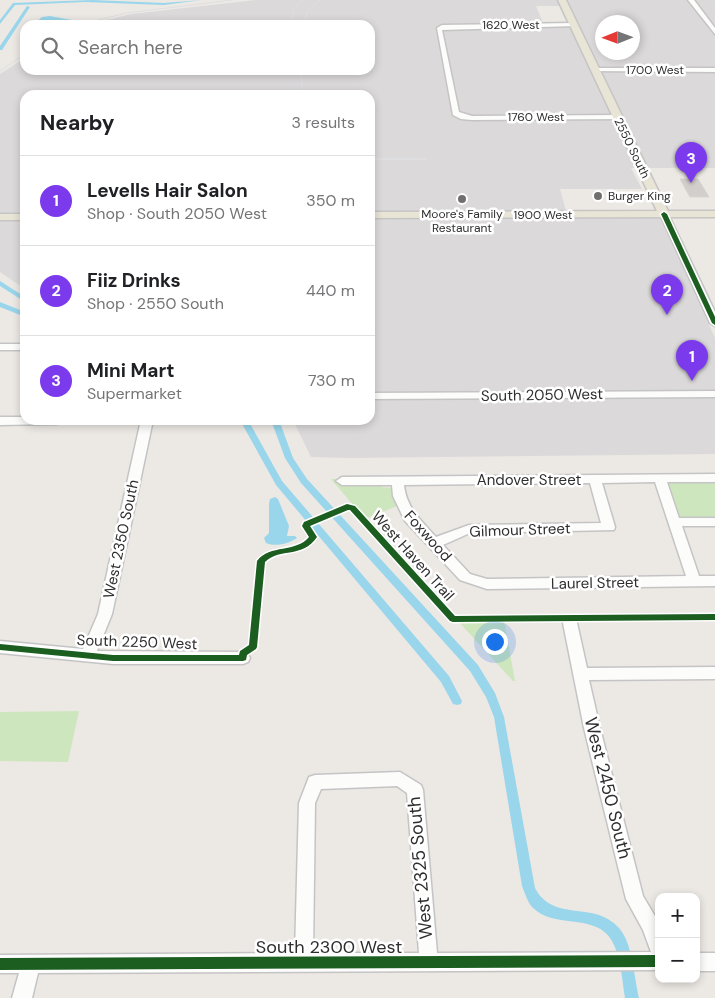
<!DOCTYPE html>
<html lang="en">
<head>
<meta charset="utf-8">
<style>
	:root { --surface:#fff; --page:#f2f2f2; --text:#202124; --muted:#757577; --line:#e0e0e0; --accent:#7c3aed }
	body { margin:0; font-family:"DM Sans",sans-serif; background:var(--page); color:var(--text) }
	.controls { position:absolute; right:15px; bottom:15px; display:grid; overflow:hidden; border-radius:10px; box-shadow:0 2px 8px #0003 }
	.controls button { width:45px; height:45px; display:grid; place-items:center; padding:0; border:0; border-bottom:1px solid var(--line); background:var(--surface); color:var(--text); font:25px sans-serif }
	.compass { position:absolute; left:595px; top:15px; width:45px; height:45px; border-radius:50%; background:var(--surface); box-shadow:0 2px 8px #0003; rotate:269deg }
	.you { position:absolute; left:494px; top:641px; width:18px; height:18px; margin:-12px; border:4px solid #fff; border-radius:50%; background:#1a73e8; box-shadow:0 0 0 8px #1a73e833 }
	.badge { display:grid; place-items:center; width:32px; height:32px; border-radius:50%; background:var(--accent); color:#fff; font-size:16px; font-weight:700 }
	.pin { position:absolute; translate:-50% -41px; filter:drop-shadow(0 1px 2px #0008) }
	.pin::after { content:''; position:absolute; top:26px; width:18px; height:15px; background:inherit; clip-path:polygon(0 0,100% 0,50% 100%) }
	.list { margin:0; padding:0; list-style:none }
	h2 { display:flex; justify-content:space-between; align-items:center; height:65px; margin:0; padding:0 20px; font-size:21px }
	h2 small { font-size:16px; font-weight:400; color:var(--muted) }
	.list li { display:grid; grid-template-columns:32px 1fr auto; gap:15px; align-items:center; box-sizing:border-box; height:90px; padding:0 20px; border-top:1px solid var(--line) }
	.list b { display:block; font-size:19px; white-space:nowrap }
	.list p { margin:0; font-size:16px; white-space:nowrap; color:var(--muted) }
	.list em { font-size:16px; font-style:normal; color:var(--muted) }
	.icon { flex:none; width:28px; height:28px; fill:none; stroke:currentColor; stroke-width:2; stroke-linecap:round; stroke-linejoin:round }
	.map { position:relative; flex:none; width:715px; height:998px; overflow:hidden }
	.search { position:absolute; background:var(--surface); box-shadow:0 2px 8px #0003; left:20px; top:20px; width:355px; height:55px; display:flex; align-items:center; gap:12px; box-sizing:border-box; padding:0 18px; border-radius:15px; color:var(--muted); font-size:19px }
	.panel { position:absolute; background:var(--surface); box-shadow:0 2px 8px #0003; left:20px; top:90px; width:355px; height:335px; border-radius:15px }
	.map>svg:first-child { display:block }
	.industrial { fill:#dcd9db; fill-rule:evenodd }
	.green { fill:#cee6be }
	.water { fill:#99d6ec }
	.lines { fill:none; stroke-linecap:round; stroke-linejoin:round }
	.canal { fill:#99d6ec; fill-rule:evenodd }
	.building { fill:#d1cecb; stroke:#d7d4d0 }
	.minor-casing { stroke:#c5c4c5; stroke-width:3 }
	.major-casing { stroke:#c6c5c4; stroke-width:3 }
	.minor { fill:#fcfcfb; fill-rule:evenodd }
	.major { fill:#e8e4d6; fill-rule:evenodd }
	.rail-far1 { stroke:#dfdfe1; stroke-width:1 }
	.rail { stroke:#dfdfe1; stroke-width:2 }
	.cycleway-casing { stroke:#fff; stroke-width:3 }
	.cycleway { fill:#1b5e20; fill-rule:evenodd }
	.poi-dot { fill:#706f6e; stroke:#fff; stroke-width:2 }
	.labels { text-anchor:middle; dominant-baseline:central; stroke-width:5; stroke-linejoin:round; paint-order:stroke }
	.far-street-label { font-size:12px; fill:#2e2e2e; stroke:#fff }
	.far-poi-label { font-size:12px; fill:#2e2e2e; stroke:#fff; text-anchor:start }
	.street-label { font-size:15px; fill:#2e2e2e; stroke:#fff }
	.near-street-label { font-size:18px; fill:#2e2e2e; stroke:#fff }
</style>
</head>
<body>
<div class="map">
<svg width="715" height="998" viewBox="0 0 715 998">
	<rect width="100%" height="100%" fill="#ece8e4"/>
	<g class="industrial">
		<path d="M256,0h459v168h-84l11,21h-82l6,22 -196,1v-117h-345v119h-25v-140l25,-16v12h345v-45h-283l44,-11zM536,6h26l8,18 -27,-1zM602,22h30v30h-30z"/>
		<polygon points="661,218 715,338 715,454 349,458 311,457 293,420 370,420 370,219"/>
		<polygon points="0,220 25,220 25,289 0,272"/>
	</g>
	<g class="green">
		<polygon points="331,479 338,479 339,484 381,484 381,487 393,488 397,506 365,519"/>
		<polygon points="715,482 715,520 678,520 665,483"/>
		<polygon points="457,620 504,620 515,681 513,681"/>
		<polygon points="79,711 68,762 0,761 0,712"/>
	</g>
	<g class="water">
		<polygon points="50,16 72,20 59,25 33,25 42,17"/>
		<path d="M275,497l3,2 11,27 -2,10h8l2,2c-9,6 -21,9 -31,5l-2,-5 5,-5v-29l1,-5z"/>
	</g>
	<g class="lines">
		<g class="canal">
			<polygon points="92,0 164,3 201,0 164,5 85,2 15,5 0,24 0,20 13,3"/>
			<polygon points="27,6 30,7 2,50 0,50 0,46"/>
			<polygon points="0,281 25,297 25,302 0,286"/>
			<polygon points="0,302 25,312 25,317 0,307"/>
			<polygon points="240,420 248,420 282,481 449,676 462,701 461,704 457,705 453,704 441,682 276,485"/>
			<path d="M271,420h8l14,38 14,21 171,186 17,28 9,24 31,171c18,35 60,12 84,40 14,16 15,49 20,70h-14c-3,-18 -4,-41 -13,-57 -16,-29 -58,-11 -80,-34 -5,-6 -7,-14 -10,-21l-28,-169 -8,-20 -16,-26 -169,-188 -16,-25z"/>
		</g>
	</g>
	<polygon class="building" points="680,179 698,179 709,197 690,197"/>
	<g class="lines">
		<defs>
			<g id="minor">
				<polygon points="688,0 694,0 715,28 715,34"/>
				<polygon points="574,23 577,25 576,26 442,30 459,112 472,116 618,115 621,115 621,119 472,120 461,119 453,115 437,28 442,25"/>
				<polygon points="596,68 715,68 715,72 594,71 594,69"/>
				<polygon points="664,211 668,214 715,312 715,326 710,323 660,214"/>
				<rect x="0" y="344" width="25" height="6"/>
				<polygon points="715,391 715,397 370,399 370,393"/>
				<polygon points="0,417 25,417 25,420 63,420 57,424 0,425"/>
				<polygon points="141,420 153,420 112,614 97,651 243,652 248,654 250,658 248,662 243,664 113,664 0,653 0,641 83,649 98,614"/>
				<path d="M715,474v8h-48l12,36h36v8h-33l17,50h16v10l-228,3 -27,-9 -55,-59 -12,-25 -1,-11h-50l-6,-4 6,-4zM655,482l31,94 -199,3 -17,-5 -27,-29 27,-12 144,-3 1,-3 -13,-44zM590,483l11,40 -132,2 -33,12c-15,-16 -30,-30 -32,-52z"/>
				<path d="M570,618l5,1 2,4 10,45 128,-1v12l-126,1 11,48 43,168 16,27v47l-621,3 -6,25h-20l7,-25h-19v-18l295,-2 4,-150 10,-26 6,-2 85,-3 21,13 2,5 14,163 214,-1 -8,-22 -17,-31 -42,-171 -21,-105 2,-4zM397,786l10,7 12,160h-106l2,-150 6,-14z"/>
				<rect x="696" y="953" width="19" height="18"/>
			</g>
			<g id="major">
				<polygon points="558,0 566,0 668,211 715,211 715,217 370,218 370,212 657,211"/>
				<rect x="0" y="214" width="25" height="6"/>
			</g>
		</defs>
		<use href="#minor" class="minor-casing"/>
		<use href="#major" class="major-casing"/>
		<use href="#minor" class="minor"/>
		<use href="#major" class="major"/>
		<g class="rail-far1">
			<polyline points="79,25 126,13 232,0"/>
			<polyline points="291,25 294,8 303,0"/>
			<polyline points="304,25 307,11 320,0"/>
			<polyline points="300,70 304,95"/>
			<polyline points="0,71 25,54"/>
		</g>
		<polyline class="rail" points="370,159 426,159"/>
		<defs>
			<g id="cycleway">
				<polygon points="664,212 667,214 715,317 715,325 712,323 661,214"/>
				<path d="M347,504l8,2 100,110 260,-2v6l-262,2 -3,-1 -100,-111h-2l-38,16 7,11c-15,22 -36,10 -52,25l-8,85 -1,2 -9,6 -1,5 -3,1h-130l-113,-11v-6l113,11h126l1,-4 9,-6 8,-84c13,-17 39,-8 52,-24l-7,-11 2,-4z"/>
				<polygon points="659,955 659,967 0,970 0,958"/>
			</g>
		</defs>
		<use href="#cycleway" class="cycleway-casing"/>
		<use href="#cycleway" class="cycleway"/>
	</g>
	<g class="poi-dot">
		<circle cx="598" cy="196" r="5"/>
		<circle cx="462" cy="199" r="5"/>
	</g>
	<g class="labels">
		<g class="far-street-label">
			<text x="511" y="25">1620 West</text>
			<text x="655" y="70">1700 West</text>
			<text x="536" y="117">1760 West</text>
			<text transform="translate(632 148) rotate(64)">2550 South</text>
			<text x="543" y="215">1900 West</text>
		</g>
		<g class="far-poi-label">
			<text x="608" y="196">Burger King</text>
			<text x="462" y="214" text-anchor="middle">Moore's Family<tspan x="462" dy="14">Restaurant</tspan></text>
		</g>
		<g class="street-label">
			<text transform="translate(542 395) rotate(-1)">South 2050 West</text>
			<text x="529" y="480">Andover Street</text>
			<text transform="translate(520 530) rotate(-2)">Gilmour Street</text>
			<text transform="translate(428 536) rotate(48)">Foxwood</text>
			<text transform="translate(121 539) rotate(-78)">West 2350 South</text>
			<text transform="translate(413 556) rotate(48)">West Haven Trail</text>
			<text transform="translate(595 583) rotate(-1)">Laurel Street</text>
			<text transform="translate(137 642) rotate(2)">South 2250 West</text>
		</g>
		<g class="near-street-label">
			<text transform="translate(608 788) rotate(76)">West 2450 South</text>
			<text transform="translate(420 868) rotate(-95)">West 2325 South</text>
			<text x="329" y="947">South 2300 West</text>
		</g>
	</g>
</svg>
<div class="controls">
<button>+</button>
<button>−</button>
</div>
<svg class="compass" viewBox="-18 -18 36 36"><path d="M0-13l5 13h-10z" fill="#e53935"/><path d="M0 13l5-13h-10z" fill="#757577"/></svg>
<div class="you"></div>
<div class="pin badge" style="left:692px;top:381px">1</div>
<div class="pin badge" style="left:667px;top:315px">2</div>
<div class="pin badge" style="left:691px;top:183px">3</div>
<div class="search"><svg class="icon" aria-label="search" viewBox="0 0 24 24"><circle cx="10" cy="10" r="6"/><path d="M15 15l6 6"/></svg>Search here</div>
<section class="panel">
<h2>Nearby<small>3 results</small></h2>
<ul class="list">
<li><span class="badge">1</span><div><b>Levells Hair Salon</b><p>Shop · South 2050 West</p></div><em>350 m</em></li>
<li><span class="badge">2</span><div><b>Fiiz Drinks</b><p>Shop · 2550 South</p></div><em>440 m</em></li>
<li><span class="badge">3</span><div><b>Mini Mart</b><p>Supermarket</p></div><em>730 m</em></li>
</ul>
</section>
</div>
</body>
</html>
